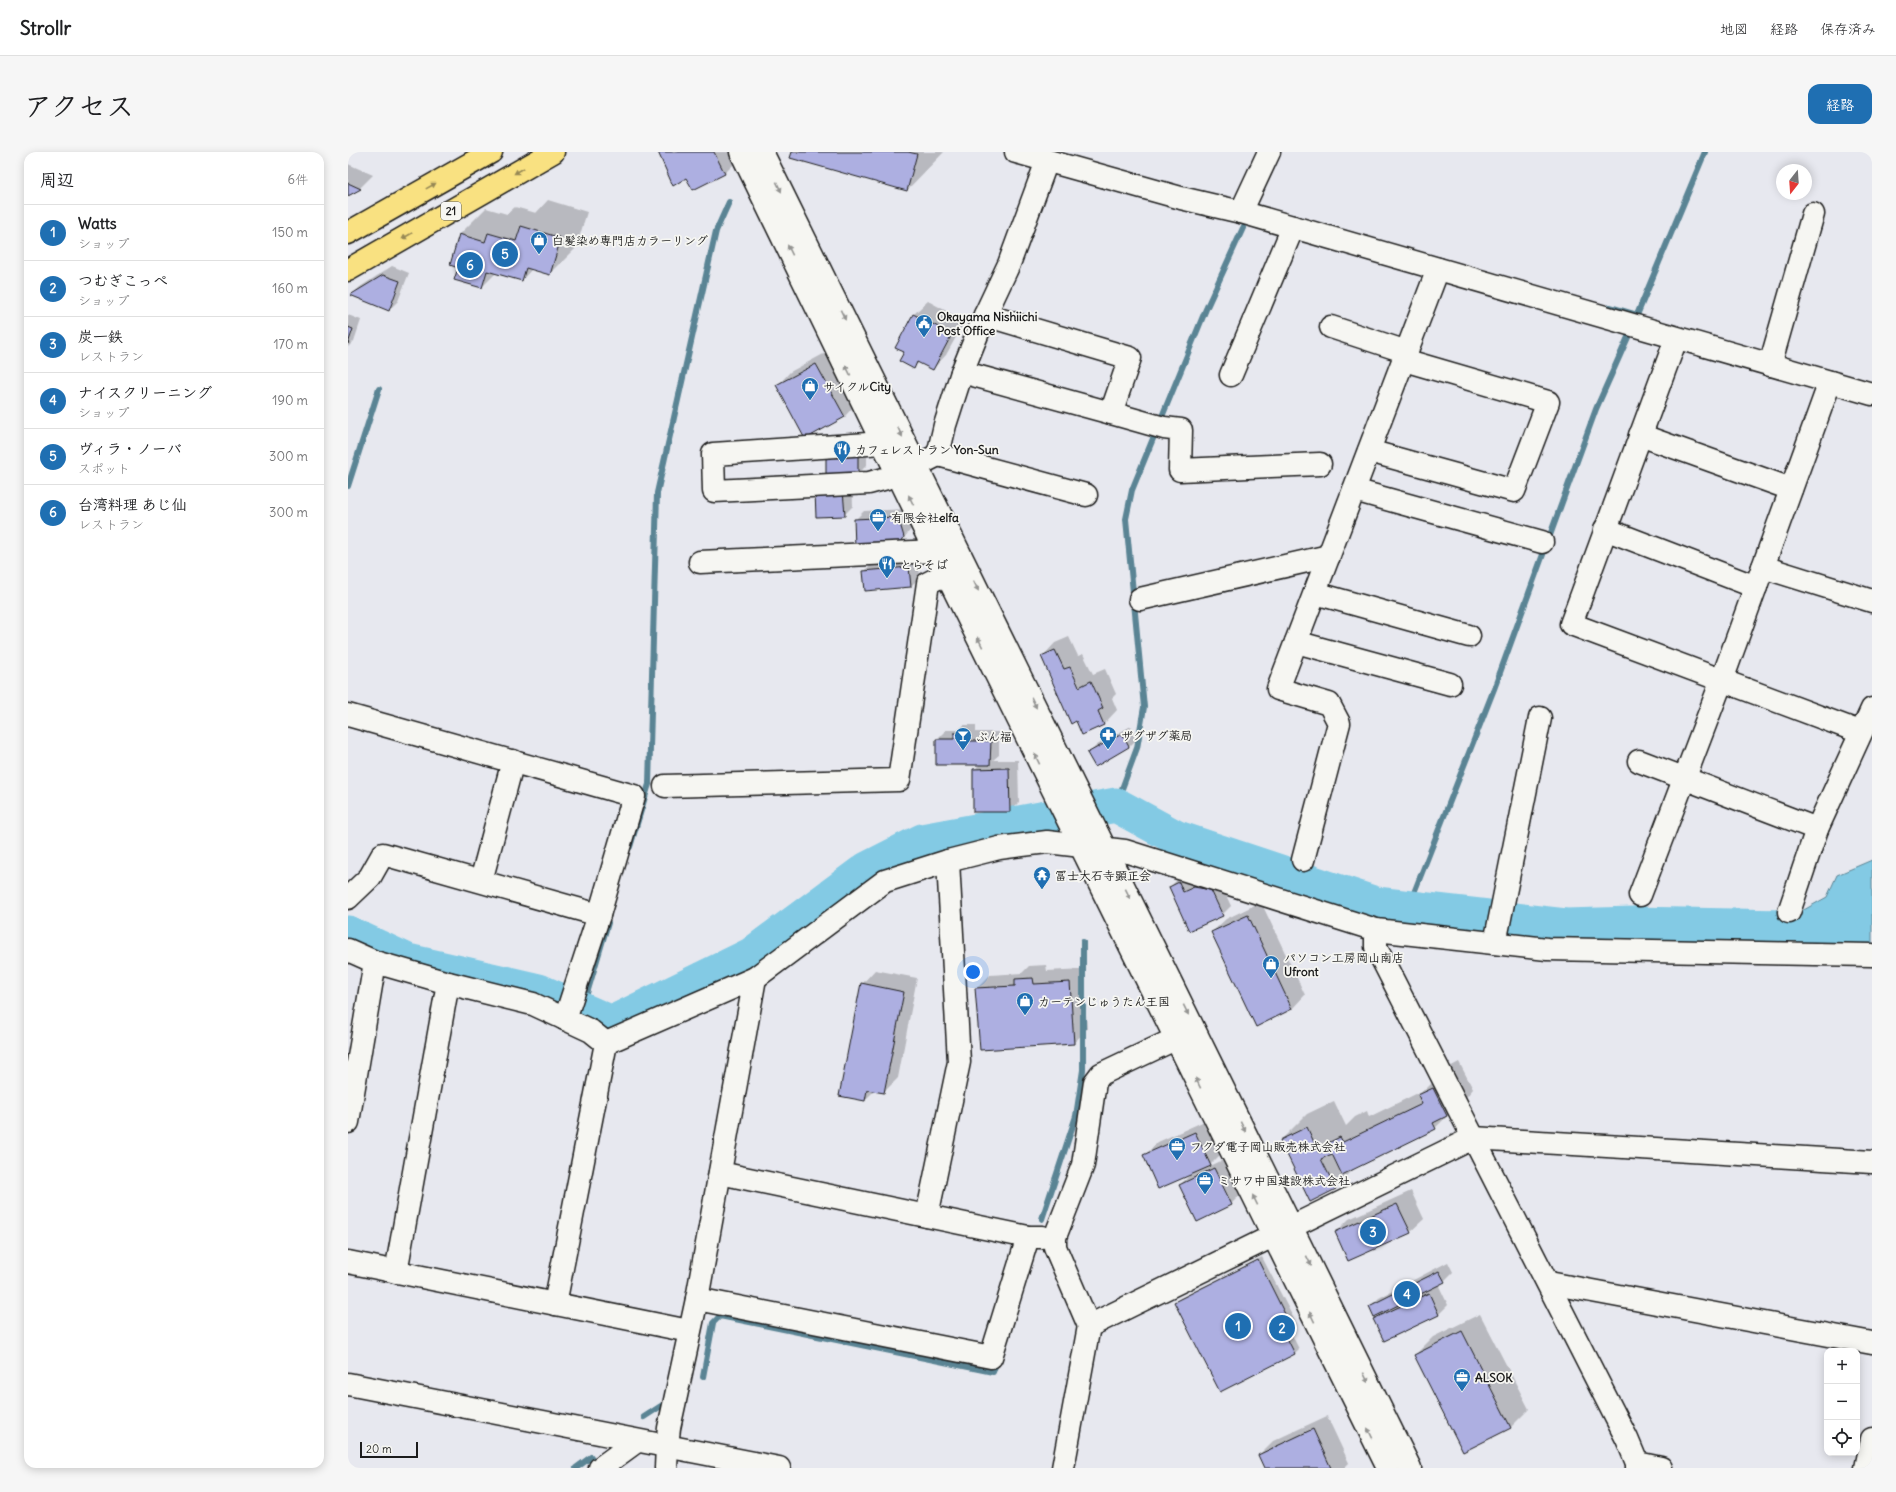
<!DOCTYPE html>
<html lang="ja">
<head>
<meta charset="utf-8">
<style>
	:root { --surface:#fff; --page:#f6f6f6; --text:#202124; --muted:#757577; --line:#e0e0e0; --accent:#1f6fb2 }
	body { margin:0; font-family:Delius,"Klee One",sans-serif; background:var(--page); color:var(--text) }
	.controls { position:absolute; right:12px; bottom:12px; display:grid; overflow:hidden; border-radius:8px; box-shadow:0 2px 10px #0003 }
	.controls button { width:36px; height:36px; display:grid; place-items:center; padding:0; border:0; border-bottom:1px solid var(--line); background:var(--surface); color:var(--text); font:20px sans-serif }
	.compass { position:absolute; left:1428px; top:12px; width:36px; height:36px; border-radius:50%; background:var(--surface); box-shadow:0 2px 10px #0003; rotate:197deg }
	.scale { position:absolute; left:12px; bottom:10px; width:58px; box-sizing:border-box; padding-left:4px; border:2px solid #1c1c1c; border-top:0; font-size:11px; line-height:14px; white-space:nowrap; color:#1c1c1c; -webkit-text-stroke:3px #f6f6f2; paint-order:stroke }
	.you { position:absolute; left:625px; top:820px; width:14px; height:14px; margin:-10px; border:3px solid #fff; border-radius:50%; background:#1a73e8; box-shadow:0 0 0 6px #1a73e833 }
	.badge { display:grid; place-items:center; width:26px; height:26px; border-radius:50%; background:var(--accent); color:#fff; font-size:13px; font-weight:700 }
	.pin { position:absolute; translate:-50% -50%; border:2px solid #fff; box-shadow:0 1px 4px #0006 }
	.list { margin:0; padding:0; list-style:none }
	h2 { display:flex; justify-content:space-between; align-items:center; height:52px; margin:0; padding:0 16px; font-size:17px }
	h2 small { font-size:13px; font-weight:400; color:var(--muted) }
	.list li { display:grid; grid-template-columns:26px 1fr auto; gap:12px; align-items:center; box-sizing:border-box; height:56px; padding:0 16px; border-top:1px solid var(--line) }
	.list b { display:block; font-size:15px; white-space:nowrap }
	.list p { margin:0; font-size:13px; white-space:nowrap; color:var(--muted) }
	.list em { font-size:13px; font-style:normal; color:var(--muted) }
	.icon { flex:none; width:22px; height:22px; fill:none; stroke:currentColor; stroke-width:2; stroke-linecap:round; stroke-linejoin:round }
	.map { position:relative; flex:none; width:1524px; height:1316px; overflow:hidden; border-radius:12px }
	header { display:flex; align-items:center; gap:24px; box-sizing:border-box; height:56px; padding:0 20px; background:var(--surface); border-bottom:1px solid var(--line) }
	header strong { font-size:19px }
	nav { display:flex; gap:22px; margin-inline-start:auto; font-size:14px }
	.intro { display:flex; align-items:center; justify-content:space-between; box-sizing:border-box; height:96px; padding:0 24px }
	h1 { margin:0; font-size:28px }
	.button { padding:10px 18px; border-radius:12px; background:var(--accent); color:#fff; font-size:14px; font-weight:700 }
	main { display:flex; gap:24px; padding:0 24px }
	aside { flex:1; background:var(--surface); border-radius:12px; box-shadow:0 2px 10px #0003 }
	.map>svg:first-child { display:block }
	.water { fill:#83cae4; stroke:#5a8494 }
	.shadow { fill:#0003 }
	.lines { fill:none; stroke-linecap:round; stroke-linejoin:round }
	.stream { stroke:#5a8494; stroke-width:6 }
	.river { stroke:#83cae4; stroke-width:35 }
	.building { fill:#adafe1; stroke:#1c1c1c }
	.street-casing { stroke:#1c1c1c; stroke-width:25 }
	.secondary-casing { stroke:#1c1c1c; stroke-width:25 }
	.primary-casing { stroke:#1c1c1c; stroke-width:25 }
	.street { stroke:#f6f6f2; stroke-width:22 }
	.secondary { stroke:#f6f6f2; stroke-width:22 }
	.primary { stroke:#f9e181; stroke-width:22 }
	.oneway { fill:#968854 }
	.oneway2 { fill:#949492 }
	.labels { text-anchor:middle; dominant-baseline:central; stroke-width:3.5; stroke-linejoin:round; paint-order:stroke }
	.shield { fill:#f6f6f2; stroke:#5d5d5c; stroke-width:1 }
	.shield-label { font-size:11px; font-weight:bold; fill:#1c1c1c }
	.poi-label { font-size:12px; font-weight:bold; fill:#1c1c1c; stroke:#f6f6f2; text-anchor:start }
</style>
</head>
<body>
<header>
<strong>Strollr</strong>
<nav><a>地図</a><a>経路</a><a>保存済み</a></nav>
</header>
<div class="intro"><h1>アクセス</h1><a class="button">経路</a></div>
<main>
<aside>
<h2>周辺<small>6件</small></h2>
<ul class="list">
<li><span class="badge">1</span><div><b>Watts</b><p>ショップ</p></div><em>150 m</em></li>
<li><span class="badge">2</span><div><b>つむぎこっぺ</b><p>ショップ</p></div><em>160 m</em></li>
<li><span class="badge">3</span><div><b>炭一鉄</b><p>レストラン</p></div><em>170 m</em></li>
<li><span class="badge">4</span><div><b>ナイスクリーニング</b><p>ショップ</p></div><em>190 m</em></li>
<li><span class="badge">5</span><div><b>ヴィラ・ノーバ</b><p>スポット</p></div><em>300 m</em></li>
<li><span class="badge">6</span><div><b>台湾料理 あじ仙</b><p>レストラン</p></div><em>300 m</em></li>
</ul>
</aside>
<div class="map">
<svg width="1524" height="1316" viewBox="0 0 1524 1316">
	<rect width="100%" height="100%" fill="#e7e8ef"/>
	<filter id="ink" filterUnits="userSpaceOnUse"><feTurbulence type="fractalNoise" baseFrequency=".025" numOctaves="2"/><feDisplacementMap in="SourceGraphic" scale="8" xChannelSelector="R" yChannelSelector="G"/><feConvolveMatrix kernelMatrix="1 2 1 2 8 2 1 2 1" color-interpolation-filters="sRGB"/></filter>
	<g filter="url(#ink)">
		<polygon class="water" points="1524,708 1524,792 1444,789 1445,764 1479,745 1489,723"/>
		<g class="shadow">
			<polygon points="311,0 386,0 390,8 376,22 339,25"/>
			<polygon points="445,0 596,0 559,38"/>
			<polygon points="0,12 25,23 12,36 0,43"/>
			<polygon points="200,48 239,60 228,96 202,122 184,117 174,128 149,120 134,135 111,115 112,82 138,56 159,62 167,55 188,61"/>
			<polygon points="44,114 61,121 50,149 41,158 3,143 12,135"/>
			<polygon points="580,149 617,169 598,203 585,217 571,210 566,216 557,200 548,195 566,162"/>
			<polygon points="0,163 13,168 6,189 0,195"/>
			<polygon points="481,199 510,250 497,264 458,285 429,234 442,220"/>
			<polygon points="519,293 519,313 510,322 479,322"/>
			<polygon points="504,329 505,354 496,363 469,364"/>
			<polygon points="559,357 564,376 551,392 507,368 516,359"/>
			<polygon points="570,407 572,425 563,434 516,420 525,411"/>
			<polygon points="721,485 730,504 735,502 745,522 757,517 768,542 764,546 769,558 756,572 735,581 694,505 707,491"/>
			<polygon points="616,573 628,573 628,580 651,580 651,603 645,608 670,608 671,650 662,659 626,618 632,612 589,612 589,587 598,578 610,578"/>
			<polygon points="783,574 790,586 781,595 740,602 749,593"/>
			<polygon points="831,726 872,730 883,754 874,763 822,735"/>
			<polygon points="913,750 957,843 944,857 908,873 864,780 878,767"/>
			<polygon points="698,813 699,819 735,817 739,877 726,891 628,837 642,823 674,821 681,814"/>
			<polygon points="527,818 569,826 550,926 536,940 527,938 517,948 514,832"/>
			<polygon points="1111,910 1125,937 1114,950 1087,976 1008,1015 987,1036 933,988 959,962 986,949 998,974 1007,965 1019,959 1021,965 1078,937 1098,917"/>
			<polygon points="861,967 876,999 860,1015 875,1008 892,1043 883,1052 832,1033 844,1021 796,1004 810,990"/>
			<polygon points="1063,1039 1076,1067 1062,1080 988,1080 1001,1067"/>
			<polygon points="914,1105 949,1173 942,1179 951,1197 947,1201 827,1151 832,1146"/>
			<polygon points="1100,1110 1105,1120 1096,1129 1090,1132 1100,1153 1091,1162 1036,1187 1027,1167 1033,1161 1022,1154 1031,1146"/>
			<polygon points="1132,1162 1181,1257 1163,1275 1067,1203 1085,1185"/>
			<polygon points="979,1264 1001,1311 996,1316 917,1316 911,1303 925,1289"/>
		</g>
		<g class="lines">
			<g class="stream">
				<polyline points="1262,155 1289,163 1357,0"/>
				<polyline points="0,334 31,237"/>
				<polyline points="768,653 789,596 796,555 778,367 784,338 858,157 895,76"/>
				<polyline points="282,695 301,632 309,341 368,79 381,50"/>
				<polyline points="1060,756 1146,537 1248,257 1281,183"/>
				<polyline points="234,858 260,771"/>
				<polyline points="694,1067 728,964 735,918 735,790"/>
				<polyline points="355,1225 365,1171 372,1164 645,1220 649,1208"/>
				<polyline points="296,1265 316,1252"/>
				<polyline points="228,1316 243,1305"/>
			</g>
			<polyline class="river" points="0,781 60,809 191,839 264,871 403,803 519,717 574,689 768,653 827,685 1028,752 1218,774 1285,772 1492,776"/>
		</g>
		<g class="building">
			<polygon points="310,0 366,0 377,22 345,38 338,26 325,34"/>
			<polygon points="444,0 560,0 569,2 559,39 442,6"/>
			<polygon points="0,31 13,37 0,44"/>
			<polygon points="173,74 213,86 202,123 178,116 174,129 139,119 134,136 106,128 110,116 102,113 111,82 137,90 140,81 168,89"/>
			<polygon points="35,123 52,129 41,159 2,143"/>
			<polygon points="565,162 604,182 585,218 569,210 566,217 551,209 556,200 547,196"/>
			<polygon points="0,175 5,177 0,192"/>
			<polygon points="468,212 497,265 457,287 428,233"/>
			<rect x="478" y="302" width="32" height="21"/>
			<polygon points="495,338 497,364 468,365 467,339"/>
			<polygon points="550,365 556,385 552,393 507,395 506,367"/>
			<polygon points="561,415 563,435 517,439 515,419"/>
			<polygon points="707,498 716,517 722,515 731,535 743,529 755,556 750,559 756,573 734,583 728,569 723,572 693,504"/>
			<polygon points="606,581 619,581 620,589 643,589 642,613 588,613 588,587 606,587"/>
			<polygon points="774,582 781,595 747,615 739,601"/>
			<polygon points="661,616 662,660 625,660 625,617"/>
			<polygon points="831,730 835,740 846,735 863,738 875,764 841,779 821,735"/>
			<polygon points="900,763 944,857 908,875 863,780"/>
			<polygon points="685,826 686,832 722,830 726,892 632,898 627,836 667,834 667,827"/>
			<polygon points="513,831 556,840 536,941 519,938 517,949 491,944"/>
			<polygon points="1085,936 1099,964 1085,971 1088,977 994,1023 984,1002 973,1007 988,1037 962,1050 932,988 959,975 971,1001 982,996 980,991 992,985 995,990 1074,952 1070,943"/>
			<polygon points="847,980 863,1014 810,1037 795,1003"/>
			<polygon points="866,1016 884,1053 849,1070 831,1033"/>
			<polygon points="1049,1052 1063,1081 1000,1109 987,1080"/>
			<polygon points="910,1108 945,1178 937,1182 947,1202 872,1240 826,1150"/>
			<polygon points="1091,1119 1097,1130 1026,1165 1021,1154"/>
			<polygon points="1081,1141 1091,1163 1036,1189 1025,1167"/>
			<polygon points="1114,1179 1163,1276 1115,1300 1066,1203"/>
			<polygon points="965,1277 983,1316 916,1316 910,1303"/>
		</g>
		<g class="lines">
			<defs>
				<g id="street">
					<polyline points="668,0 833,46 893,60 1524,242"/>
					<polyline points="893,60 921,0"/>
					<polyline points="983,175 1059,200"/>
					<polyline points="1328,187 1223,472 1512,580"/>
					<polyline points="1422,213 1465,62"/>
					<polyline points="614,220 763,261 782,206 637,163"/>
					<polyline points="883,223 945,75"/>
					<polyline points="763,261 816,276 833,278 832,318 972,312"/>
					<polyline points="1292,283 1443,337"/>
					<polyline points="535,291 365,302 366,339 521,331 550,323 590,303 597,273 614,220 637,163 661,112 699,9"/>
					<polyline points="1021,299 1166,339 1200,250 1056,208"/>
					<polyline points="590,303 738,343"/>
					<polyline points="1006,338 1194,390"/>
					<polyline points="1257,377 1408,435"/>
					<polyline points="352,410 587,399"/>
					<polyline points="1415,415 1524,449"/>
					<polyline points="967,441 1121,484"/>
					<polyline points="792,447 981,404"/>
					<polyline points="948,490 1102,532"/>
					<polyline points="0,563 286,644 251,763 217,867"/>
					<polyline points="1291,609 1469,677"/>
					<polyline points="317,634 551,628 580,431 615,413"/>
					<polyline points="955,708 991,571 981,552 930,537 1090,117"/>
					<polyline points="133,729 165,609"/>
					<polyline points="1292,743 1374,528 1482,230"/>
					<polyline points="0,746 22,725 35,702 251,763"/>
					<polyline points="1441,760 1469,677 1524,557"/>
					<polyline points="1028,778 1028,795 1279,1287 1289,1311 1289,1316"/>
					<polyline points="1147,791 1192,566"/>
					<polyline points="0,798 27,810 100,831 185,852 243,879 258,891"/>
					<polyline points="258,891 407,826 537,729 600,709 651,696 699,690 777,699 1028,778 1199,797 1524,803"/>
					<polyline points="0,970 27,810"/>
					<polyline points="372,1021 680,1085 694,1085"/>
					<polyline points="579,1064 611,910 600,709"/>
					<polyline points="0,1110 341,1179"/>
					<polyline points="48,1120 100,831"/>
					<polyline points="1201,1131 1524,1191"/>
					<polyline points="349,1147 643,1205 680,1085"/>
					<polyline points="207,1152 258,891"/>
					<polyline points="741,1174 707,1095 707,1085 735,1013 747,930 753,922 829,886"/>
					<polyline points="319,1294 321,1276 349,1147 407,826"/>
					<polyline points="1289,1311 1313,1316"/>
					<polyline points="252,1316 289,1289"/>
					<polyline points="715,1316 741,1174 1125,986 1524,1010"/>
					<polyline points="1518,1316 1524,1287"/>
				</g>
				<g id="secondary">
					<polyline points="393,0 587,399 1040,1316"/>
					<polyline points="414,0 1062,1316"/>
					<polyline points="0,1232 431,1316"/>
					<polyline points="318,1316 319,1294"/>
				</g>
				<g id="primary">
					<polyline points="0,81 143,0"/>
					<polyline points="0,118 205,0"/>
				</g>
			</defs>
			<use href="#street" class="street-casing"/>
			<use href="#secondary" class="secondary-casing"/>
			<use href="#primary" class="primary-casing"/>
			<use href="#street" class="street"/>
			<use href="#secondary" class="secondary"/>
			<use href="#primary" class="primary"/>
		</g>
		<defs><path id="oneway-solid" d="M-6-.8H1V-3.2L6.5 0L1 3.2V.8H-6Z"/></defs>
		<g class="oneway">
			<use href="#oneway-solid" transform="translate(171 19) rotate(150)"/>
			<use href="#oneway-solid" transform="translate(83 34) rotate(-29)"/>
			<use href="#oneway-solid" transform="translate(59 84) rotate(150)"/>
		</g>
		<g class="oneway2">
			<use href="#oneway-solid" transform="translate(431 35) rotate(64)"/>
			<use href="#oneway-solid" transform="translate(442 98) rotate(-116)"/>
			<use href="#oneway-solid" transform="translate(495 163) rotate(64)"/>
			<use href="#oneway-solid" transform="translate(500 218) rotate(-116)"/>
			<use href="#oneway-solid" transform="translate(552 280) rotate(64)"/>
			<use href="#oneway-solid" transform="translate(563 348) rotate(-116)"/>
			<use href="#oneway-solid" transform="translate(628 434) rotate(64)"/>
			<use href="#oneway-solid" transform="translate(632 490) rotate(-116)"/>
			<use href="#oneway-solid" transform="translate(686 551) rotate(64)"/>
			<use href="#oneway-solid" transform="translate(689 607) rotate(-116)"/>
			<use href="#oneway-solid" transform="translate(780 742) rotate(64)"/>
			<use href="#oneway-solid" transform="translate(838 858) rotate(64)"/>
			<use href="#oneway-solid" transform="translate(850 931) rotate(-116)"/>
			<use href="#oneway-solid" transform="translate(895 975) rotate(64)"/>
			<use href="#oneway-solid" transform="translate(907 1048) rotate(-116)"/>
			<use href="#oneway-solid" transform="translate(961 1109) rotate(64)"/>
			<use href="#oneway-solid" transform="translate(964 1165) rotate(-116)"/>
			<use href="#oneway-solid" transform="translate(1018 1226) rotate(64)"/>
			<use href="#oneway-solid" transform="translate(1022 1281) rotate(-116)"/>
		</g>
	</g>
	<defs>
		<symbol id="shop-pin" viewBox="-11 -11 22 30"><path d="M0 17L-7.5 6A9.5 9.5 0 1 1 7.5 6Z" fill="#1f6fb2" stroke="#f6f6f2"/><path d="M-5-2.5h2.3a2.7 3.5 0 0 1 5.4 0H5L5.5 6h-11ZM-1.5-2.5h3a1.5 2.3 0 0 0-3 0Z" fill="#fff"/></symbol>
		<symbol id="civic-pin" viewBox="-11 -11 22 30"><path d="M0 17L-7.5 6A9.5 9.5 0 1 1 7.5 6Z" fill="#1f6fb2" stroke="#f6f6f2"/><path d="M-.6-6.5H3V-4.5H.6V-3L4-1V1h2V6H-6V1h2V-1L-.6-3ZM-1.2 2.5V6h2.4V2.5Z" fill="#fff"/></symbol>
		<symbol id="restaurant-pin" viewBox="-11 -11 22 30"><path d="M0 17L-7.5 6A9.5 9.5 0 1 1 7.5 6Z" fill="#1f6fb2" stroke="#f6f6f2"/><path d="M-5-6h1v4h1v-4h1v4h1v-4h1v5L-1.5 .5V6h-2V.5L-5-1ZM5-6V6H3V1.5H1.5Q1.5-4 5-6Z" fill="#fff"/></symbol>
		<symbol id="office-pin" viewBox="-11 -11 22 30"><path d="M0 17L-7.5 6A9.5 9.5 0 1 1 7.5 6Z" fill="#1f6fb2" stroke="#f6f6f2"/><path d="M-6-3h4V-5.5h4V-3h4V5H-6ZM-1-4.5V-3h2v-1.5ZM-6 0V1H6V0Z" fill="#fff"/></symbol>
		<symbol id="pharmacy-pin" viewBox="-11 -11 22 30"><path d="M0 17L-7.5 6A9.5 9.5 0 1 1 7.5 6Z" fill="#1f6fb2" stroke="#f6f6f2"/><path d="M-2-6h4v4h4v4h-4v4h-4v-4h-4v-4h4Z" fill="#fff"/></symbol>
		<symbol id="bar-pin" viewBox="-11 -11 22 30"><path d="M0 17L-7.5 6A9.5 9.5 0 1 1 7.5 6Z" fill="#1f6fb2" stroke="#f6f6f2"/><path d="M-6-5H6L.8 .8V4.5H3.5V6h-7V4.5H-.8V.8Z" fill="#fff"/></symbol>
		<symbol id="temple-pin" viewBox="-11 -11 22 30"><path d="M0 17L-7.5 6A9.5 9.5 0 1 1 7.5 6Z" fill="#1f6fb2" stroke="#f6f6f2"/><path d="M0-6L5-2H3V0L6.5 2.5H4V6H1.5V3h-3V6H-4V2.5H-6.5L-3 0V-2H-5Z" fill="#fff"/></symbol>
	</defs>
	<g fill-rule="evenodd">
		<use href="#shop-pin" x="181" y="78" width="20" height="27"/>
		<use href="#civic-pin" x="566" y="161" width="20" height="27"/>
		<use href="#shop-pin" x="452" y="224" width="20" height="27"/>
		<use href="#restaurant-pin" x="484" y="287" width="20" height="27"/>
		<use href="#office-pin" x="520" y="355" width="20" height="27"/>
		<use href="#restaurant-pin" x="529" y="402" width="20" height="27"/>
		<use href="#pharmacy-pin" x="750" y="573" width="20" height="27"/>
		<use href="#bar-pin" x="605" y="574" width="20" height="27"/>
		<use href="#temple-pin" x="684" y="713" width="20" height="27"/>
		<use href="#shop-pin" x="913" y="802" width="20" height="27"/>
		<use href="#shop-pin" x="667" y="839" width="20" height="27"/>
		<use href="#office-pin" x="819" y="984" width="20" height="27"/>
		<use href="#office-pin" x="847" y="1018" width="20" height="27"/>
		<use href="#office-pin" x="1104" y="1215" width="20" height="27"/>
	</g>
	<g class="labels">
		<rect class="shield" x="93" y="50" width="20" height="18" rx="3"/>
		<g class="shield-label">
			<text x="103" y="59">21</text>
		</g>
		<g class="poi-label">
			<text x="204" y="88">白髪染め専門店カラーリング</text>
			<text x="589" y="164">Okayama Nishiichi<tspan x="589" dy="14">Post Office</tspan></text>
			<text x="475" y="234">サイクルCity</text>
			<text x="507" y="297">カフェレストラン Yon-Sun</text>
			<text x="543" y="365">有限会社elfa</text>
			<text x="552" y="412">とらそば</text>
			<text x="773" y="583">ザグザグ薬局</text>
			<text x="628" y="584">ぶん福</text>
			<text x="707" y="723">冨士大石寺顕正会</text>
			<text x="936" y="805">パソコン工房岡山南店<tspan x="936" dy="14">Ufront</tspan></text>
			<text x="690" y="849">カーテンじゅうたん王国</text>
			<text x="842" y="994">フクダ電子岡山販売株式会社</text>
			<text x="870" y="1028">ミサワ中国建設株式会社</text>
			<text x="1127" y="1225">ALSOK</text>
		</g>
	</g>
</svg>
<div class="controls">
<button>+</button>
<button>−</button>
<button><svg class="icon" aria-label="locate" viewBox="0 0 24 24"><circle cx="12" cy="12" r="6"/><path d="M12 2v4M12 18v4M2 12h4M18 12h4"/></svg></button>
</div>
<svg class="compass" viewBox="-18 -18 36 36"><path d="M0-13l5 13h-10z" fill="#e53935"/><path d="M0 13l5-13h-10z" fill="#757577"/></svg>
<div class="scale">20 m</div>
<div class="you"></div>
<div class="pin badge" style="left:890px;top:1174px">1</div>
<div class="pin badge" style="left:934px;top:1176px">2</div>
<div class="pin badge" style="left:1025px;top:1080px">3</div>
<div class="pin badge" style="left:1059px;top:1142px">4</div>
<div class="pin badge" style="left:157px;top:102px">5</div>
<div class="pin badge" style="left:122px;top:113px">6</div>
</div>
</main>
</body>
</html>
